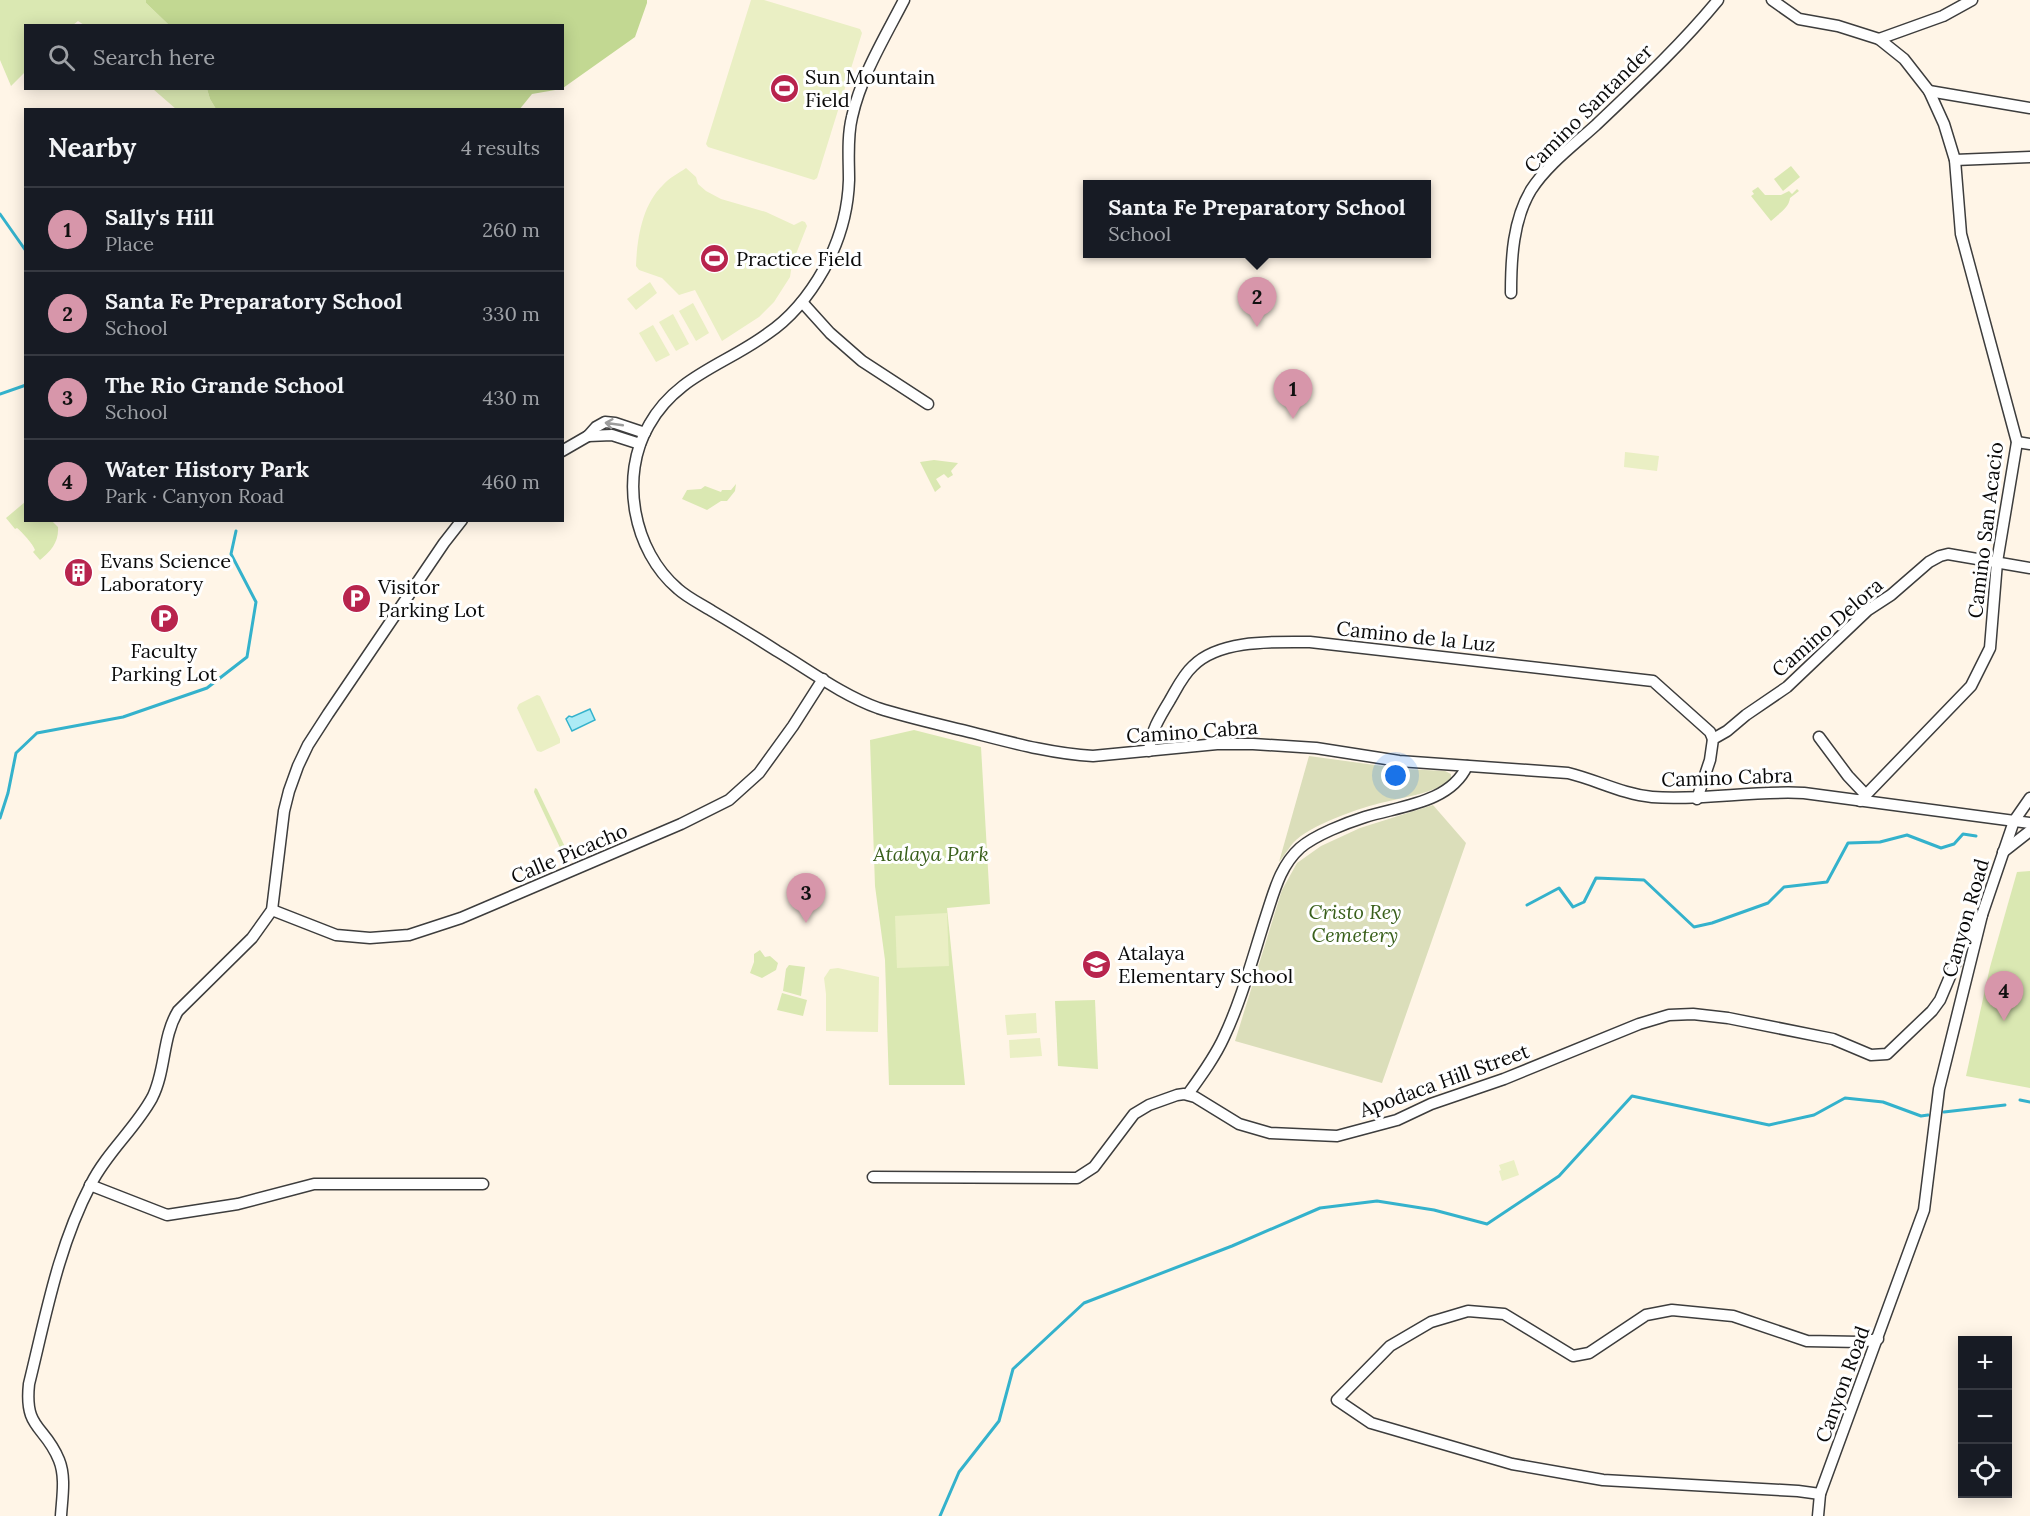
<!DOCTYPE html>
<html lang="en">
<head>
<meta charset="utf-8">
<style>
	:root { --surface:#171b24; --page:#242831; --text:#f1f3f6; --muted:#9ea1a6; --line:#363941; --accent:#d796aa }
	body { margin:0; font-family:Lora,serif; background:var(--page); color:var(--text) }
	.controls { position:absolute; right:18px; bottom:18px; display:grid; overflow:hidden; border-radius:0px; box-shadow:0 3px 15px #0003 }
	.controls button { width:54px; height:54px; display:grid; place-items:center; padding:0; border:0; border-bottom:2px solid var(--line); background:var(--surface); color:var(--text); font:30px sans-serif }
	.you { position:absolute; left:1396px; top:776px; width:21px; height:21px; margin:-15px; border:4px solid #fff; border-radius:50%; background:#1a73e8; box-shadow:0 0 0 9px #1a73e833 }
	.badge { display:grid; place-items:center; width:39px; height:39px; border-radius:50%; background:var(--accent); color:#111; font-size:20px; font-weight:700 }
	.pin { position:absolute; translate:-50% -50px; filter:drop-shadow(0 2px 3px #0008) }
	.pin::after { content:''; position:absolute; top:32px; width:21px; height:18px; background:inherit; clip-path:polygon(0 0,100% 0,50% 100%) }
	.popup { position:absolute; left:1083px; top:180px; width:348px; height:78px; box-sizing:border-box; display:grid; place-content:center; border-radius:0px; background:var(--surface); filter:drop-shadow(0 2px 4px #0005); font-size:20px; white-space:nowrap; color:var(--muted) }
	.popup b { font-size:22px; color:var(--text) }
	.popup::after { content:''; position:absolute; left:50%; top:100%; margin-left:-12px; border:12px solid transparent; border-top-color:var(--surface) }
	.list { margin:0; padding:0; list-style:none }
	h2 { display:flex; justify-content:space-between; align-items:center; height:78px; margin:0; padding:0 24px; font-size:26px }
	h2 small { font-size:20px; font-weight:400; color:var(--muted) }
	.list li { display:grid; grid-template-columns:39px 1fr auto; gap:18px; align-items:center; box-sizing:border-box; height:84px; padding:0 24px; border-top:2px solid var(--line) }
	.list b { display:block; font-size:22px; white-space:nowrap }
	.list p { margin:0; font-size:20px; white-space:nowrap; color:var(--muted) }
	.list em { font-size:20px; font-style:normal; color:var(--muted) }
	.icon { flex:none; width:33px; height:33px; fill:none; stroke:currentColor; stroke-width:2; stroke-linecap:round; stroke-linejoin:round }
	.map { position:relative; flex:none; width:2030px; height:1516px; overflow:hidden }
	.search { position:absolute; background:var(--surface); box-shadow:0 3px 15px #0003; left:24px; top:24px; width:540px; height:66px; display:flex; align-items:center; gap:15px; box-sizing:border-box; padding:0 21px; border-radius:0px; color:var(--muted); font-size:22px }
	.panel { position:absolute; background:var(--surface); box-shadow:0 3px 15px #0003; left:24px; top:108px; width:540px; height:414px; border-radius:0px }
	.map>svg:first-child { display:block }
	.green { fill:#dae8b2 }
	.forest { fill:#c2d892 }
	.cemetery { fill:#dbdeba }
	.pitch { fill:#eaefc4 }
	.water { fill:#acebf5; stroke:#34b2cc; stroke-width:1.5 }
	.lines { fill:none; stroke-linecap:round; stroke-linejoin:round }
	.stream { stroke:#34b2cc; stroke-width:3 }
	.minor-casing { stroke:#3d3d3d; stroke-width:13 }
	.minor { stroke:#fff; stroke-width:10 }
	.oneway { stroke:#9d9d9d }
	.labels { text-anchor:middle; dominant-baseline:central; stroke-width:6; stroke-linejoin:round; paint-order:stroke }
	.poi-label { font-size:20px; fill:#0a0a0a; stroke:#fff; text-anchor:start }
	.street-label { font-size:20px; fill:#0a0a0a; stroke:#fff }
	.park-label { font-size:20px; font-style:italic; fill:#3a601c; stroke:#fff }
</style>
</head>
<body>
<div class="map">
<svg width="2030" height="1516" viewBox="0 0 2030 1516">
	<rect width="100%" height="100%" fill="#fff5e7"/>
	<g class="green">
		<polygon points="0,0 146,0 146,3 169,25 84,25 78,21 73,25 26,26 25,72 11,86 0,60"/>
		<polygon points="153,89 207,89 210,99 216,109 176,109"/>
		<polygon points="1791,166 1800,177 1783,191 1774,179"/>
		<path d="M1758,187l7,8h16l8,-4 3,3 5,-5 2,2 -9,7c-1,10 -12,16 -19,23l-20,-25 3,-2 -2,-3z"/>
		<polygon points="934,460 958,463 951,471 953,475 948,478 944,474 936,479 941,487 935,492 920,462"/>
		<polygon points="736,484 735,491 727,501 721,501 707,510 682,499 687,490 701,489 705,486 721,492 722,490 731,490"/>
		<path d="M25,502l1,18 26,1 6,6c1,15 -7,24 -18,33l-7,-8 2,-2c-2,-6 -13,-18 -18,-22l-2,1 -9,-11z"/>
		<polygon points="914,730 981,747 990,904 947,908 965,1085 889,1085 885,960 875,886 870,740"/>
		<polygon points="535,788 537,789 567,851 565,854 563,854 534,792"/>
		<polygon points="2030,871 2030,1088 1966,1076 1990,967 2017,872"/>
		<polygon points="760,950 765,957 770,956 778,963 776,970 762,978 750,973 754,962 754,954"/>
		<polygon points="789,965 805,967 801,996 783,991 786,969"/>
		<polygon points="782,993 807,1000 803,1016 777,1010"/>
		<polygon points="1095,1000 1098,1069 1058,1066 1055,1001"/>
	</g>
	<g class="forest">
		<polygon points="146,0 647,0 647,3 635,37 563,88 562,26 169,25 146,3"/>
		<polygon points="207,89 207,88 561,89 532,94 519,110 216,109 210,99"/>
	</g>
	<g class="cemetery">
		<path d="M1309,756l95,13 41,2 6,3v6c-20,14 -42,16 -66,22 -23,5 -76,23 -92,41 -5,6 -9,13 -14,19z"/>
		<polygon points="1433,805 1466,843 1382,1083 1235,1041 1282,890 1297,863 1321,846 1360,828"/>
	</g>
	<g class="pitch">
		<polygon points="751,0 764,0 860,29 862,33 817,178 814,180 708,147 706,144"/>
		<path d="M686,168l10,9 2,7 8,7 15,8 45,13 28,13 8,-4 3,1 2,4 -15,38 -2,13 -16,25 -15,15 -37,24 -27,-51 -16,5 -17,-17 -23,-8 -3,-4c1,-27 6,-61 27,-81 6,-7 16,-12 23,-17z"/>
		<polygon points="650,282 657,293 636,310 627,299"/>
		<polygon points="693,303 709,333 696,341 679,311"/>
		<polygon points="673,314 689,344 676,351 659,322"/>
		<polygon points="653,325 670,355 656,362 639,333"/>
		<polygon points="1625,452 1659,456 1657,471 1624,467"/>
		<polygon points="537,695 540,696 560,739 560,743 541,752 537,751 517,708 519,704"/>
		<polygon points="947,913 949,966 897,968 895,916"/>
		<polygon points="838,968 879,977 878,1032 826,1031 826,994 824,978 830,969"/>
		<polygon points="1036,1013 1037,1033 1007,1035 1005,1015"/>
		<polygon points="1040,1038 1042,1056 1010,1058 1009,1040"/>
		<polygon points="1514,1160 1519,1175 1502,1181 1499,1171 1501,1170 1499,1165"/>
	</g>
	<polygon class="water" points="590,709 595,720 572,731 566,719 569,716 572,717"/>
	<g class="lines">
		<g class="stream">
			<polyline points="0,214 26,251"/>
			<polyline points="0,394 26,385"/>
			<polyline points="0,818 8,793 16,753 37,733 123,717 207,688 247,657 256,602 231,554 236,531"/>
			<polyline points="1527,905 1559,888 1573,907 1584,902 1596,878 1644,880 1694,927 1712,923 1768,903 1784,887 1827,882 1848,843 1880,842 1907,835 1941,848 1954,844 1963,834 1976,836"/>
			<polyline points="2020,1100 2030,1102"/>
			<polyline points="1944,1112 2005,1105"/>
			<polyline points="940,1516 959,1472 999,1421 1013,1369 1084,1303 1232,1246 1320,1208 1377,1201 1434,1210 1487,1224 1559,1176 1632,1096 1769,1125 1814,1115 1845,1098 1883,1102 1921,1116 1928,1115"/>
		</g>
		<defs>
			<g id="minor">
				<path d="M904,0c-19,37 -43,76 -52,117 -5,20 -3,42 -3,63 -1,31 -10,62 -25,89 -14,25 -33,49 -57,65 -42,31 -91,42 -118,91 -30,51 -16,126 29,164 10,9 23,15 34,22 22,13 43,26 65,40 32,19 65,44 101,57 31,10 64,17 96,25 39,10 79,21 119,23l124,-12h36l63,4 83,13 169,12c29,7 54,21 84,24 51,4 101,-7 152,-4l226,30"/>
				<polyline points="1772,0 1799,19 1838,26 1879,39 1904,59 1929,91 1944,124 1955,160 1961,234 2017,442 1997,562 1990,648 1971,686 1860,801"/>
				<polyline points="1879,39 1943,16 1972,0"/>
				<polyline points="1929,91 2030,108"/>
				<polyline points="1955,160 2030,157"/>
				<path d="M1511,293c0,-35 2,-73 20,-103 16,-25 43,-45 65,-65 42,-40 85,-80 122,-125"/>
				<polyline points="802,302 830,333 862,361 928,404"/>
				<polyline points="588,436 612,435 640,444"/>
				<polyline points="2017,442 2030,444"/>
				<polyline points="562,451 588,436 596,427 605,422 615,423 645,433"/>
				<polyline points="1819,737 1848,776 1865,794"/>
				<path d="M1149,751c2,-20 10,-33 21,-51 7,-12 13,-25 23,-34 27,-27 82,-24 117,-24l343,39 57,51 3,7"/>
				<polyline points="1697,799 1710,760 1713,739 1727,731 1746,715 1787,687 1868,610 1891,595 1929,562 1940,556 1948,554 2030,568"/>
				<polyline points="2003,852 2030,831"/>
				<polyline points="272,910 336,935 370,938 409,935 461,918 681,824 729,800 759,773 793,726 823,679"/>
				<path d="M1188,1094c13,-18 27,-37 36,-57 18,-38 29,-81 42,-121 8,-24 14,-50 34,-68 15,-13 46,-25 65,-31 35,-11 85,-14 102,-51"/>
				<polyline points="873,1177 1077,1178 1094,1167 1134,1114 1149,1105 1177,1095 1184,1094 1195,1097 1239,1124 1270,1133 1337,1136 1397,1120 1431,1104 1504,1079 1639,1024 1669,1015 1693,1014 1728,1018 1833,1039 1871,1055 1887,1054 1932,1011 1940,1000 1965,941 1982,915"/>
				<polyline points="90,1185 167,1215 238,1204 314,1184 483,1184"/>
				<polyline points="1820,1494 1798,1491 1603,1480 1512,1464 1371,1423 1337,1400 1390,1346 1431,1322 1468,1311 1504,1314 1573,1356 1589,1353 1646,1315 1672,1310 1733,1316 1807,1341 1860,1342 1878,1339"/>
				<path d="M61,1516c1,-18 5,-39 -2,-56 -14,-35 -35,-30 -30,-76 17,-69 29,-137 62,-200 16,-32 44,-55 61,-86 14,-27 10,-61 26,-87l74,-73 20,-28 12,-99 5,-20 9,-25 10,-21 20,-31 116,-171 18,-23"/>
				<polyline points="1818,1516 1820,1494 1924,1210 1939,1089 1982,915 2014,821 2030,798"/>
			</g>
		</defs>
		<use href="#minor" class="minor-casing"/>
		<use href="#minor" class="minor"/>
	</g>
	<defs><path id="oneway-shaft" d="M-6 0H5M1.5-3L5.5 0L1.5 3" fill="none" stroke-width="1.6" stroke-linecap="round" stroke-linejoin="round" transform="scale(1.5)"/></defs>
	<use class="oneway" href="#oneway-shaft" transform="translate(614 424) rotate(-172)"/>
	<defs>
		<symbol id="stadium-disc" viewBox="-11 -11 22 22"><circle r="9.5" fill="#b8244d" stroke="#fff"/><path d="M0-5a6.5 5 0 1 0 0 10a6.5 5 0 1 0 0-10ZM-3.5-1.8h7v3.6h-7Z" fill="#fff"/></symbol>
		<symbol id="building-disc" viewBox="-11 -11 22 22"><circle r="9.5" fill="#b8244d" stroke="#fff"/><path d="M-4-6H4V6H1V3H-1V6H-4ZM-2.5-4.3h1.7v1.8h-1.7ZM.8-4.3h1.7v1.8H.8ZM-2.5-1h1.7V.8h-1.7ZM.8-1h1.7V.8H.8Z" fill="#fff"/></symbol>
		<symbol id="parking-disc" viewBox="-11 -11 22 22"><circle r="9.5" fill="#b8244d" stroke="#fff"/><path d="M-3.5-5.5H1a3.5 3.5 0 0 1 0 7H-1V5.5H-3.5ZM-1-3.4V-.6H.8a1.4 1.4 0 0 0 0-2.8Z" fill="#fff"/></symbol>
		<symbol id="school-disc" viewBox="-11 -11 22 22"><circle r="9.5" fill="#b8244d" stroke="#fff"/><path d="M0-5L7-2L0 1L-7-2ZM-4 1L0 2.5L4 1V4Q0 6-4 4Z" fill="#fff"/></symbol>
	</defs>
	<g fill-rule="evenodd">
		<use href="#stadium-disc" x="768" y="72" width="33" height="33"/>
		<use href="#stadium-disc" x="698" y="242" width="33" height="33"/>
		<use href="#building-disc" x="62" y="556" width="33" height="33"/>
		<use href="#parking-disc" x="340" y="582" width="33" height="33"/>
		<use href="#parking-disc" x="148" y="602" width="33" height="33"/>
		<use href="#school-disc" x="1080" y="948" width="33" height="33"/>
	</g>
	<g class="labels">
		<g class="poi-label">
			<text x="805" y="76">Sun Mountain<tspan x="805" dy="23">Field</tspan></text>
			<text x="736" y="258">Practice Field</text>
			<text x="100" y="560">Evans Science<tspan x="100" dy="23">Laboratory</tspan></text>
			<text x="378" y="586">Visitor<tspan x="378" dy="23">Parking Lot</tspan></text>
			<text x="164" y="650" text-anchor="middle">Faculty<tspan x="164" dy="23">Parking Lot</tspan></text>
			<text x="1118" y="952">Atalaya<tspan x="1118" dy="23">Elementary School</tspan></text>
		</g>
		<g class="street-label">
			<text transform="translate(1588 108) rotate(-45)">Camino Santander</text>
			<text transform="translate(1985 530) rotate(-83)">Camino San Acacio</text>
			<text transform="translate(1827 627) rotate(-41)">Camino Delora</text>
			<text transform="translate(1416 636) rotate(6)">Camino de la Luz</text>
			<text transform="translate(1192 731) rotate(-4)">Camino Cabra</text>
			<text transform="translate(1727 777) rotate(-2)">Camino Cabra</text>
			<text transform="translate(569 853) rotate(-23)">Calle Picacho</text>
			<text transform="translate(1965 918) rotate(-74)">Canyon Road</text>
			<text transform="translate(1444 1080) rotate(-20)">Apodaca Hill Street</text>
			<text transform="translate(1842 1384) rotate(-70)">Canyon Road</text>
		</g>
		<g class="park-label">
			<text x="931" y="853">Atalaya Park</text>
			<text x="1355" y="911">Cristo Rey<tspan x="1355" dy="23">Cemetery</tspan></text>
		</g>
	</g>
</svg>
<div class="controls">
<button>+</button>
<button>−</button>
<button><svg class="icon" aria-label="locate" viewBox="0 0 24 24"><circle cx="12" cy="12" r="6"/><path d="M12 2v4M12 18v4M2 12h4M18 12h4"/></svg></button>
</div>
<div class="you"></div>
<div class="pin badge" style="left:1293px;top:419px">1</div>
<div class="pin badge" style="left:1257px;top:327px">2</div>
<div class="popup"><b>Santa Fe Preparatory School</b>School</div>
<div class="pin badge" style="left:806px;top:923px">3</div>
<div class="pin badge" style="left:2004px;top:1021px">4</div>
<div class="search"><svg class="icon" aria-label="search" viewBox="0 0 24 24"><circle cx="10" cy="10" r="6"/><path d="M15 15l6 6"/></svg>Search here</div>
<section class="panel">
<h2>Nearby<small>4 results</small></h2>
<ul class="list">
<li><span class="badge">1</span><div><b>Sally's Hill</b><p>Place</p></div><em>260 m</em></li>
<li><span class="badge">2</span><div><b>Santa Fe Preparatory School</b><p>School</p></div><em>330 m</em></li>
<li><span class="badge">3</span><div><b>The Rio Grande School</b><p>School</p></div><em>430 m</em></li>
<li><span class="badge">4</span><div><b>Water History Park</b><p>Park · Canyon Road</p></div><em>460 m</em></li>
</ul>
</section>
</div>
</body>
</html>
